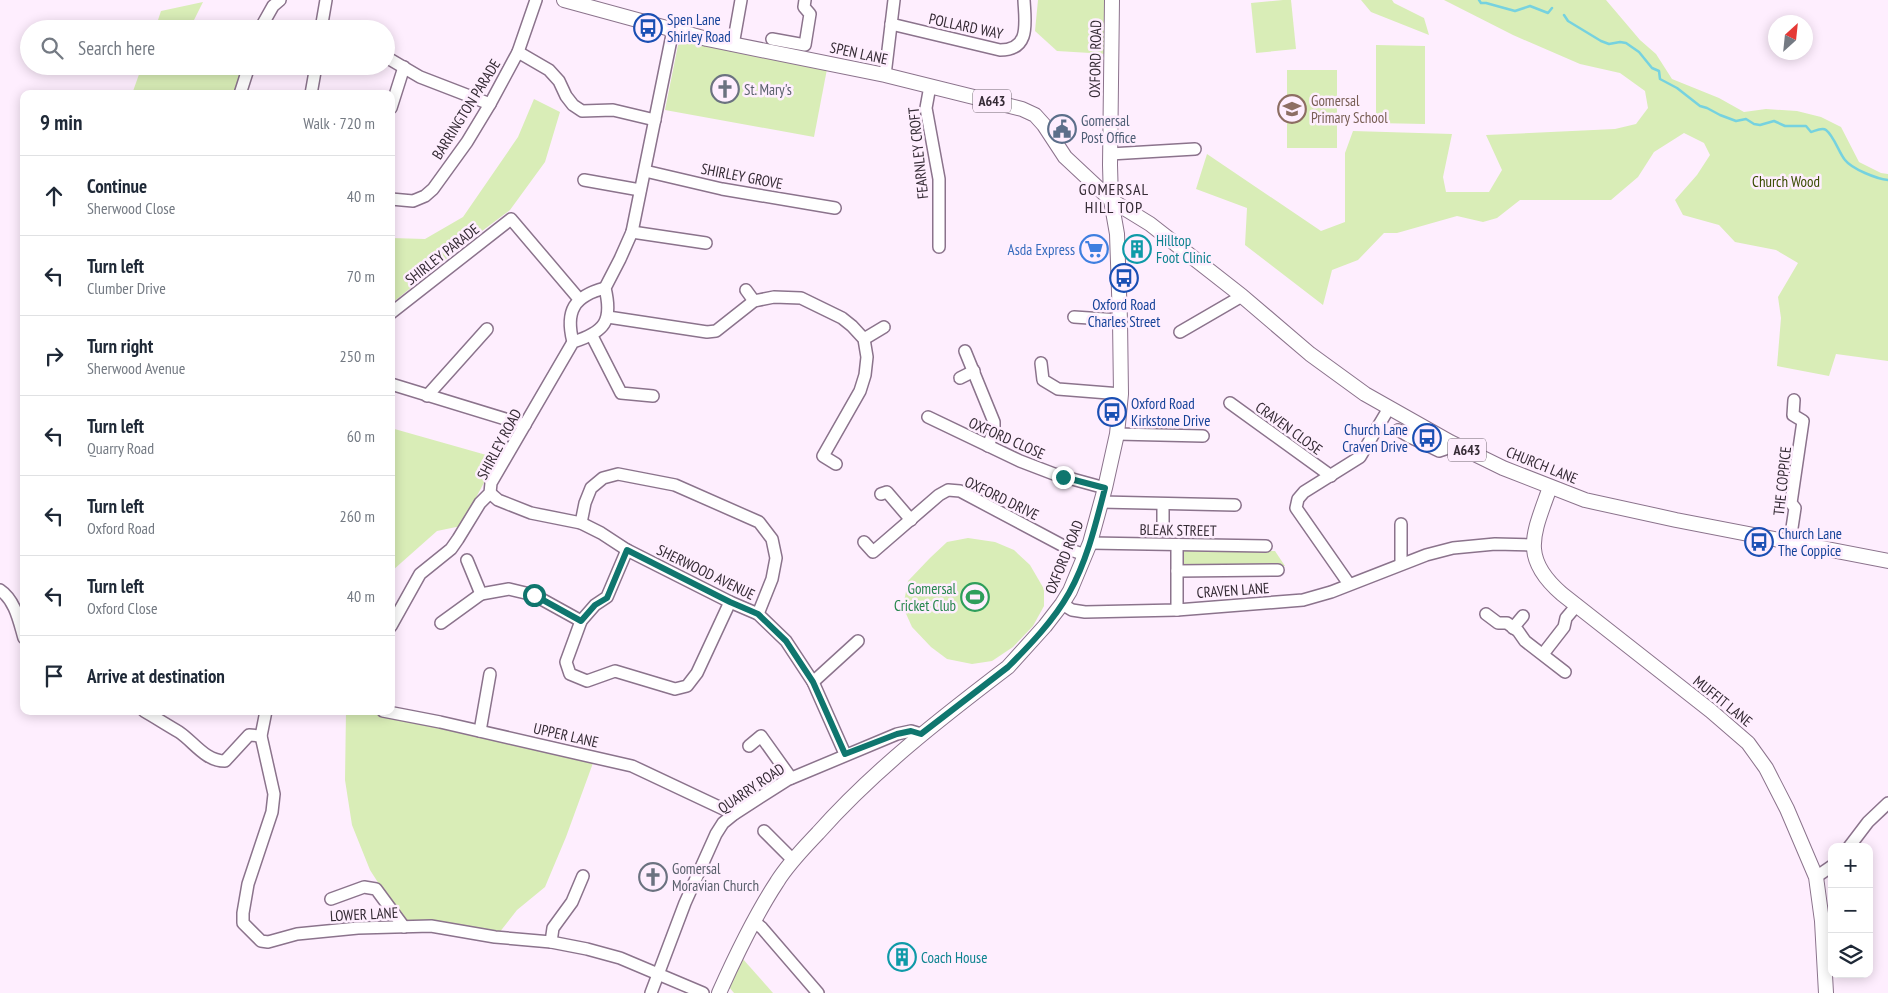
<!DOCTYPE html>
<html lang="en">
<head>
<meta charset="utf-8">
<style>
	:root { --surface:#fff; --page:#f2f2f3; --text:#1f2937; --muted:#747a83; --line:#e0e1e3 }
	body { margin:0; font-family:"PT Sans Narrow",sans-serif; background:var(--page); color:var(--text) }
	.controls { position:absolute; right:15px; bottom:15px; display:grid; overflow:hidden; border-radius:10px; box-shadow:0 2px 12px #0003 }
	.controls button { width:45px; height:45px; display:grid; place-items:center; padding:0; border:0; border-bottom:1px solid var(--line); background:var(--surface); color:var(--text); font:25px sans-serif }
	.compass { position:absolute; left:1768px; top:15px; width:45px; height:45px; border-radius:50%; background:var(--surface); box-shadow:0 2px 12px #0003; rotate:27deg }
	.stop { position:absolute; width:15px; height:15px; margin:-11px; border:4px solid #0f766e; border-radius:50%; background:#fff }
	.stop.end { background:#0f766e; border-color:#fff; box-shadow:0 1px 5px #0008 }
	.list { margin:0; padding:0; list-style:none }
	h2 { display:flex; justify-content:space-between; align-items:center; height:65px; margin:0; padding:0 20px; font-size:21px }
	h2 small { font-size:16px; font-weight:400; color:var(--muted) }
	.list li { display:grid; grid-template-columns:32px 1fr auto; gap:15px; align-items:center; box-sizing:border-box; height:80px; padding:0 20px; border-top:1px solid var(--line) }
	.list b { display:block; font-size:19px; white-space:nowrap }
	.list p { margin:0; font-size:16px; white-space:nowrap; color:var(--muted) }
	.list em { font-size:16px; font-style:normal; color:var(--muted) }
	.icon { flex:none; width:28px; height:28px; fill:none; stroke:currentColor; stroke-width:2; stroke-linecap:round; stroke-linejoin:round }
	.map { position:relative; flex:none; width:1888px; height:993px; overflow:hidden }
	.search { position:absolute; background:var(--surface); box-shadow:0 2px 12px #0003; left:20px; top:20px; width:375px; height:55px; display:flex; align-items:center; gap:12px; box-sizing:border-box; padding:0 18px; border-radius:28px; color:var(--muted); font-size:19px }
	.panel { position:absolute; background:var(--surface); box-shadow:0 2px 12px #0003; left:20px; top:90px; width:375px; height:625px; border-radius:10px }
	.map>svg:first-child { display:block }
	.green { fill:#d9edb7 }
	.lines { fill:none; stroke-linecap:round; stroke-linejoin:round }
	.stream { stroke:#76d2df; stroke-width:2.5 }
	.minor-casing { stroke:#8b738c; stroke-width:14 }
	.major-casing { stroke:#8b738c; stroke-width:16 }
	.minor { stroke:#fff; stroke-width:11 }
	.major { stroke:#fff; stroke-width:14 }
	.route { stroke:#0f766e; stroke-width:6 }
	.labels { text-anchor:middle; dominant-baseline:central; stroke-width:5; stroke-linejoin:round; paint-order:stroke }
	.shield { fill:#feeefe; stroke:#716671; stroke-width:1 }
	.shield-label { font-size:14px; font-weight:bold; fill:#352b35 }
	.transit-label { font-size:15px; fill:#164399; stroke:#feeefe; text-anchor:start }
	.street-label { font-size:15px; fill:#352b35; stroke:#feeefe }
	.worship-label { font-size:15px; fill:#5b616d; stroke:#feeefe; text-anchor:start }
	.education-label { font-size:15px; fill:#785e54; stroke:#feeefe; text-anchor:start }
	.service-label { font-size:15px; fill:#4e5e75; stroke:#feeefe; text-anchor:start }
	.park-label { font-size:15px; fill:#394c01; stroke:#feeefe }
	.culture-label { font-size:15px; fill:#0d838f; stroke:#feeefe; text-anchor:start }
	.shop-label { font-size:15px; fill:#366cbe; stroke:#feeefe; text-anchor:end }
	.leisure-label { font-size:15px; fill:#27864d; stroke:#feeefe; text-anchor:end }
	.neighbourhood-label { font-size:16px; letter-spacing:1px; fill:#352b35; stroke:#feeefe }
</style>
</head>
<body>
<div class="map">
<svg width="1888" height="993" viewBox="0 0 1888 993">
	<rect width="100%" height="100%" fill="#feeefe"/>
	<g class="green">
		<polygon points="1038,0 1106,0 1107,54 1057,51 1035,31"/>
		<polygon points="1283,0 1291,0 1296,49 1256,53 1251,3"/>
		<polygon points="1361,0 1392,0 1394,3 1424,18 1429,35 1371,12"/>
		<polygon points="1444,0 1606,0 1640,40 1656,54 1672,79 1719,98 1744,112 1766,109 1797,111 1821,117 1841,127 1859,162 1881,173 1888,174 1888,361 1836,354 1829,376 1777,366 1781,318 1778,297 1798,263 1776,250 1735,242 1719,225 1683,215 1675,200 1697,175 1710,155 1704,143 1684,133 1654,152 1638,177 1611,200 1520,200 1497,218 1483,222 1457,216 1397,233 1384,233 1358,260 1332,270 1323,305 1245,245 1247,208 1196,189 1207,154 1321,231 1345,222 1345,153 1353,131 1452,134 1443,177 1446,192 1489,192 1502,170 1486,135 1615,129 1636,124 1648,108 1645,91 1620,73 1580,64 1513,35"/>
		<polygon points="203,2 191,26 199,29 155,29 161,11"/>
		<polygon points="687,40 827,69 814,137 665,110 678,45"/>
		<polygon points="1376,45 1425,46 1425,124 1376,123"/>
		<polygon points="142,66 249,66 240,94 132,94"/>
		<rect x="1287" y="70" width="50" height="78"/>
		<polygon points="534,99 560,112 545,162 510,210 462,246 391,304 391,238 425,239 463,217 518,137"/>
		<polygon points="391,428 497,458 461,526 437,531 393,570 391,570"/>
		<polygon points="968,538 995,542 1014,550 1030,565 1044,589 1044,606 1033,626 1013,647 992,661 972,664 947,659 931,647 912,627 903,607 908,581 930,558 947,542"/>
		<polygon points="1184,551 1275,551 1285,566 1183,565"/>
		<polygon points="346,711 370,711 473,732 593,763 566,837 545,887 517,910 499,933 451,924 402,920 370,870 352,825 345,780"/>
		<polygon points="742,958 773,993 734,993 729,987"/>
	</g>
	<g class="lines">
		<g class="stream">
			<polyline points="1479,0 1481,3 1486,3 1515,11 1530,6 1548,13 1552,8"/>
			<path d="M1564,15l4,6 33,20 8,3 11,-2 6,1 13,9 13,16 7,3 1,8 17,9 23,18 7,2 13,7 16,6 10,-2 8,5 6,1 14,-4 11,5h21l5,6c4,-1 11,-5 15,-2 8,6 13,23 19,30 7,9 32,19 43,20"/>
		</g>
		<defs>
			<g id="minor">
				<path d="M891,24l109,26c31,0 25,-28 24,-50"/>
				<polyline points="260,29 273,6 280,0"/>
				<polyline points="321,29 326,0"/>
				<polyline points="772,39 805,45 810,14 804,7 805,0"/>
				<polyline points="733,45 741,0"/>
				<polyline points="518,52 549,70 559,81 566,96 573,105 582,111 613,110 655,120"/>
				<polyline points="386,57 420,77 490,104"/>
				<polyline points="885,75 894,0"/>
				<polyline points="930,86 926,108 939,179 939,247"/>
				<polyline points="240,94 249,66"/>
				<polyline points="311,94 316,66"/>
				<polyline points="391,108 404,67"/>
				<polyline points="1110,154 1195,149"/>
				<polyline points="645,171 722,189 835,208"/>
				<polyline points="584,180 640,190"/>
				<polyline points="391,199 413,201 425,196 433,189 467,142 490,104 518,52 536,0"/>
				<polyline points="632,232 706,243"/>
				<polyline points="746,290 754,301"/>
				<polyline points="391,313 511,219 579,299"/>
				<polyline points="608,317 707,332 716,331 754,301 774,297 801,298 842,318 852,326 864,339 867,357 865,375 860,391 823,456 836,464"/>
				<polyline points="1074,317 1120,320"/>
				<polyline points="1180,332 1242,296"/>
				<polyline points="592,336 621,393 653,396"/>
				<polyline points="864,339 884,327"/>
				<path d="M573,342c-8,-31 1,-46 32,-54"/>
				<polyline points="965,351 994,422 994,430 988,446"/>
				<polyline points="1041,363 1043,380 1058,389 1121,394"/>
				<polyline points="960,378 974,371"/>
				<polyline points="391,384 525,425"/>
				<polyline points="427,396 487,329"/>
				<polyline points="1230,403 1331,476"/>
				<polyline points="928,417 1020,461 1054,474 1105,488"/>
				<polyline points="1416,423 1410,430 1410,437 1439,451 1445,449 1450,442"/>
				<polyline points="1398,430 1410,437"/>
				<polyline points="1117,434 1203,436"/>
				<polyline points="490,493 498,500 531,513 581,523 601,533 627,550 730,602 758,614 786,641 813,682 845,754"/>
				<polyline points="881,494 887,492 911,520"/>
				<polyline points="1101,502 1235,505"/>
				<polyline points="581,523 585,503 591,488 603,478 618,474 675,485 759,522 772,539 776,558 772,579 758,614"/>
				<polyline points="1401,524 1401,564"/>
				<polyline points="1163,530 1163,504"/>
				<polyline points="1790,541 1795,508 1791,503 1803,421 1793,415 1794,400"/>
				<polyline points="864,542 873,552 939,495 948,490 960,491 1071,550 1085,555"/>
				<polyline points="1090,543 1266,546"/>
				<polyline points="1177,545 1177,610"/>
				<polyline points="627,550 607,597 595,605 581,621 566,662 570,674 587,681 615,671 675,689 687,686 697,673 730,602"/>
				<polyline points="467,560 481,594 509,589 534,595 581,621"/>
				<polyline points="1177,571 1278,570"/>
				<polyline points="1349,584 1296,508 1298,499 1304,492 1360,457 1389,408"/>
				<path d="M0,590c15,10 19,31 24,48"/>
				<polyline points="1062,604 1072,610 1085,612 1177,610 1303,600 1331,592 1426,555 1453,548 1495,544 1533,545"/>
				<polyline points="1486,614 1498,623 1507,623 1518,631 1525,641 1565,672"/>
				<polyline points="441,623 481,594"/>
				<path d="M391,626l29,-52 31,-25 7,-10 22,-36 10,-10 1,-10 82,-141c32,-10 40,-21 32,-54l15,-29 12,-27 41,-202"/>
				<polyline points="1513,628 1523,616"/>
				<polyline points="1543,654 1564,627 1566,618 1577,605"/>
				<polyline points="813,682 858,641"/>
				<path d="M144,711c12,7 23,14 35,21 15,10 26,29 46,29l24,-26 12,1"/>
				<polyline points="266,711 261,736 274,794 272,812 248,884 243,913 243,923 261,941 268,942 297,934 358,928 431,926 495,937 551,942 587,949 620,958 703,993"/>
				<polyline points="383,711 440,722 632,766 734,814"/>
				<polyline points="480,731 490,674"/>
				<polyline points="749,746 761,736 791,778"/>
				<polyline points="764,831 793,860"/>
				<polyline points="1849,847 1868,822 1888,803"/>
				<polyline points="1816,877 1832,866"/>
				<polyline points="331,899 364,887 376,889 404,927"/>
				<polyline points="754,921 762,928 818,993"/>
				<polyline points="551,942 553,928 572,902 583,876"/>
				<polyline points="651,993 685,903 716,834 723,823 734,814 787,780 897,734 911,731 921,734"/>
			</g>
			<g id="major">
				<polyline points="564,0 707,39 885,75 1022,109 1035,115 1044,125 1065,157 1111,200 1150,224 1242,296 1310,354 1365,394 1450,442 1503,468 1585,500 1676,520 1888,561"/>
				<path d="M1550,487c-16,46 -31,70 12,107l149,117 37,32 18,25 21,41 29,68 6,44 4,72"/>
				<path d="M719,993c17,-38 35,-76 58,-111 11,-18 26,-33 41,-49 56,-63 123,-115 190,-166l37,-41 17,-22 8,-13 20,-48 15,-55 12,-54 4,-40 -1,-74 -3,-86 -6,-34 -1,-35 2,-165"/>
			</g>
		</defs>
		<use href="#minor" class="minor-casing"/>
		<use href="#major" class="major-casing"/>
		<use href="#minor" class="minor"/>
		<use href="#major" class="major"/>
	</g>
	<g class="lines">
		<path class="route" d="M534,595l47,26 14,-16 12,-7 20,-48 103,52 28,12 28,27 27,41 32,72 52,-20 14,-3 10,3 87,-67c22,-22 46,-47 61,-74 18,-32 27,-70 36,-105l-42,-11"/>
	</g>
	<defs>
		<symbol id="bus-ring" viewBox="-11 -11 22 22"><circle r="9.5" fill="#feeefe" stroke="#1a4fb4" stroke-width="1.5"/><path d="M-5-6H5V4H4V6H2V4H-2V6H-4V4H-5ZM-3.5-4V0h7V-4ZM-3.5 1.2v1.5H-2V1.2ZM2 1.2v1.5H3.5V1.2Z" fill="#1a4fb4"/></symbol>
		<symbol id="church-ring" viewBox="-11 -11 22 22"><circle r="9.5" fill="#feeefe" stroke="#6b7280" stroke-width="1.5"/><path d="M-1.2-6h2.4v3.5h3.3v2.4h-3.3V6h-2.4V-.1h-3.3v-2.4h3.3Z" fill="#6b7280"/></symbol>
		<symbol id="school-ring" viewBox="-11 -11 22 22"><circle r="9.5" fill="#feeefe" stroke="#8d6e63" stroke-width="1.5"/><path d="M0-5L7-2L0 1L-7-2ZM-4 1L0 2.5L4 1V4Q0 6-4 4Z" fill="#8d6e63"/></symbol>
		<symbol id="civic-ring" viewBox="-11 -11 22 22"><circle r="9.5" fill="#feeefe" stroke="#5c6f8a" stroke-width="1.5"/><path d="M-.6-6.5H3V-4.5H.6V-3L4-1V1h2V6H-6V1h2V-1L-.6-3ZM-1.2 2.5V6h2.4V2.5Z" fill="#5c6f8a"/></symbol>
		<symbol id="supermarket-ring" viewBox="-11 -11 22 22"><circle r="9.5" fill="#feeefe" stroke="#3f7fe0" stroke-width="1.5"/><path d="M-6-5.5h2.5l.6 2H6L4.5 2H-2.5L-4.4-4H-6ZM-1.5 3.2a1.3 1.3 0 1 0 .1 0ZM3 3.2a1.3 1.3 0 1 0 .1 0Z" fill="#3f7fe0"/></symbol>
		<symbol id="building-ring" viewBox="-11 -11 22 22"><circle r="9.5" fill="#feeefe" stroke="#0f9aa8" stroke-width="1.5"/><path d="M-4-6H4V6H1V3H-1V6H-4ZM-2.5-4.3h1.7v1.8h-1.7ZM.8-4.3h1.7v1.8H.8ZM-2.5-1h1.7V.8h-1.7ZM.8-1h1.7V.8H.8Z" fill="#0f9aa8"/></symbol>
		<symbol id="stadium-ring" viewBox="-11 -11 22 22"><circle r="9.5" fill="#feeefe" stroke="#2e9e5b" stroke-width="1.5"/><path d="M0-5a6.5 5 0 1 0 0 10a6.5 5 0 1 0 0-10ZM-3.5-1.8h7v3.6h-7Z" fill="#2e9e5b"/></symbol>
	</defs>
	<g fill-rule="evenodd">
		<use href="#bus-ring" x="632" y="12" width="32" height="32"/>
		<use href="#church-ring" x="709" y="73" width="32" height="32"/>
		<use href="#school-ring" x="1276" y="93" width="32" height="32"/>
		<use href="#civic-ring" x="1046" y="113" width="32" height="32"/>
		<use href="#supermarket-ring" x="1078" y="233" width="32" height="32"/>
		<use href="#building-ring" x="1121" y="233" width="32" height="32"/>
		<use href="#bus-ring" x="1108" y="262" width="32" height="32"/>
		<use href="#bus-ring" x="1096" y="396" width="32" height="32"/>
		<use href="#bus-ring" x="1411" y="422" width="32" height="32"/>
		<use href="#bus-ring" x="1743" y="526" width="32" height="32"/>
		<use href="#stadium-ring" x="959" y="581" width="32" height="32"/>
		<use href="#church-ring" x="637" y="861" width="32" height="32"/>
		<use href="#building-ring" x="886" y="941" width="32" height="32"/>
	</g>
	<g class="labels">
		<g class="shield">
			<rect x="973" y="89.5" width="38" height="23" rx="4"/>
			<rect x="1448" y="438.5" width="38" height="23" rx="4"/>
		</g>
		<g class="shield-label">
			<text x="992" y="101">A643</text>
			<text x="1467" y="450">A643</text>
		</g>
		<g class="transit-label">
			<text x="667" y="19">Spen Lane<tspan x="667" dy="17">Shirley Road</tspan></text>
			<text x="1124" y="304" text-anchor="middle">Oxford Road<tspan x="1124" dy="17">Charles Street</tspan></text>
			<text x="1131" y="403">Oxford Road<tspan x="1131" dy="17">Kirkstone Drive</tspan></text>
			<text x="1408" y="429" text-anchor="end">Church Lane<tspan x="1408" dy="17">Craven Drive</tspan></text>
			<text x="1778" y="533">Church Lane<tspan x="1778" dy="17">The Coppice</tspan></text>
		</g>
		<g class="street-label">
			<text transform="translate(966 26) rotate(12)">POLLARD WAY</text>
			<text transform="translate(859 53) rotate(12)">SPEN LANE</text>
			<text transform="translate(1095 59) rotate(-89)">OXFORD ROAD</text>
			<text transform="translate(466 109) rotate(-58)">BARRINGTON PARADE</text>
			<text transform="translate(918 153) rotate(-96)">FEARNLEY CROFT</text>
			<text transform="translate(742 176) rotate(11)">SHIRLEY GROVE</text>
			<text transform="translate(442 254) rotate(-38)">SHIRLEY PARADE</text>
			<text transform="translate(1289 428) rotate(36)">CRAVEN CLOSE</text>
			<text transform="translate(1007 438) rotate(24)">OXFORD CLOSE</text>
			<text transform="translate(499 444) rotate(-62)">SHIRLEY ROAD</text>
			<text transform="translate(1542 465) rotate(22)">CHURCH LANE</text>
			<text transform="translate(1782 481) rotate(-84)">THE COPPICE</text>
			<text transform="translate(1002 498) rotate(26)">OXFORD DRIVE</text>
			<text transform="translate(1178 530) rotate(1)">BLEAK STREET</text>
			<text transform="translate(1064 557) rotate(-68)">OXFORD ROAD</text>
			<text transform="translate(706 572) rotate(26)">SHERWOOD AVENUE</text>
			<text transform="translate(1233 590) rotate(-4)">CRAVEN LANE</text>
			<text transform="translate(1723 701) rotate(39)">MUFFIT LANE</text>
			<text transform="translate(566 735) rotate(13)">UPPER LANE</text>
			<text transform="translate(751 788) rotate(-34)">QUARRY ROAD</text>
			<text transform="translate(364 914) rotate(-3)">LOWER LANE</text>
		</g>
		<g class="worship-label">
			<text x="744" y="89">St. Mary's</text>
			<text x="672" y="868">Gomersal<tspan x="672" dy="17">Moravian Church</tspan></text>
		</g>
		<g class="education-label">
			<text x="1311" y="100">Gomersal<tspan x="1311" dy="17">Primary School</tspan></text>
		</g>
		<g class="service-label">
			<text x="1081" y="120">Gomersal<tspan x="1081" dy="17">Post Office</tspan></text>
		</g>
		<g class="park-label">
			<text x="1786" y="181">Church Wood</text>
		</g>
		<g class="culture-label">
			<text x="1156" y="240">Hilltop<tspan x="1156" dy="17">Foot Clinic</tspan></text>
			<text x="921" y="957">Coach House</text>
		</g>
		<g class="shop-label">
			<text x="1075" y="249">Asda Express</text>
		</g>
		<g class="leisure-label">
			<text x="956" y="588">Gomersal<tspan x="956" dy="17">Cricket Club</tspan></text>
		</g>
		<g class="neighbourhood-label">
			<text x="1114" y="189">GOMERSAL<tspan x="1114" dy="18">HILL TOP</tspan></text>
		</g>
	</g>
</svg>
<div class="controls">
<button>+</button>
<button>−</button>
<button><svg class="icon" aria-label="layers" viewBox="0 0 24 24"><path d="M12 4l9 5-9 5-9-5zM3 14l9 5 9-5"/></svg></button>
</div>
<svg class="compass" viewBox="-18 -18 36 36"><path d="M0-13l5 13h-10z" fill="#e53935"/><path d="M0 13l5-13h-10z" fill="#747a83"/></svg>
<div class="stop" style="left:534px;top:595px"></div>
<div class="stop end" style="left:1063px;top:477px"></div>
<div class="search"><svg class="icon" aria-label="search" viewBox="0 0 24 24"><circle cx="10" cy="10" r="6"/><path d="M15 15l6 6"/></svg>Search here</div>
<section class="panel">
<h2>9 min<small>Walk · 720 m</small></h2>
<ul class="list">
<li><svg class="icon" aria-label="ahead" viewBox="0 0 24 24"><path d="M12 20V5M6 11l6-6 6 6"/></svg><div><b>Continue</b><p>Sherwood Close</p></div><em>40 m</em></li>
<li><svg class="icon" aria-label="left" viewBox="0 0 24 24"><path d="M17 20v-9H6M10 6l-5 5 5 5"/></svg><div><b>Turn left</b><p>Clumber Drive</p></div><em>70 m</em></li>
<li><svg class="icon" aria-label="right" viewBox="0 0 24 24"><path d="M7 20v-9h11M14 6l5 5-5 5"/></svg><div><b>Turn right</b><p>Sherwood Avenue</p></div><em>250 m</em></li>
<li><svg class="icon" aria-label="left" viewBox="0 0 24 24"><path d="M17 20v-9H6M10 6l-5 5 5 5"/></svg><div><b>Turn left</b><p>Quarry Road</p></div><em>60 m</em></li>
<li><svg class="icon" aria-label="left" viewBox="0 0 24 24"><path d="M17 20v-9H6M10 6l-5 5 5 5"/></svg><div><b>Turn left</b><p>Oxford Road</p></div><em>260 m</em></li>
<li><svg class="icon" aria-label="left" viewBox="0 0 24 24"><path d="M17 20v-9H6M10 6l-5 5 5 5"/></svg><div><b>Turn left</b><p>Oxford Close</p></div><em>40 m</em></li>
<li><svg class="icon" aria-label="arrive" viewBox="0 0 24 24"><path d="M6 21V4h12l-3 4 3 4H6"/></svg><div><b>Arrive at destination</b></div></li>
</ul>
</section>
</div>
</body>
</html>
